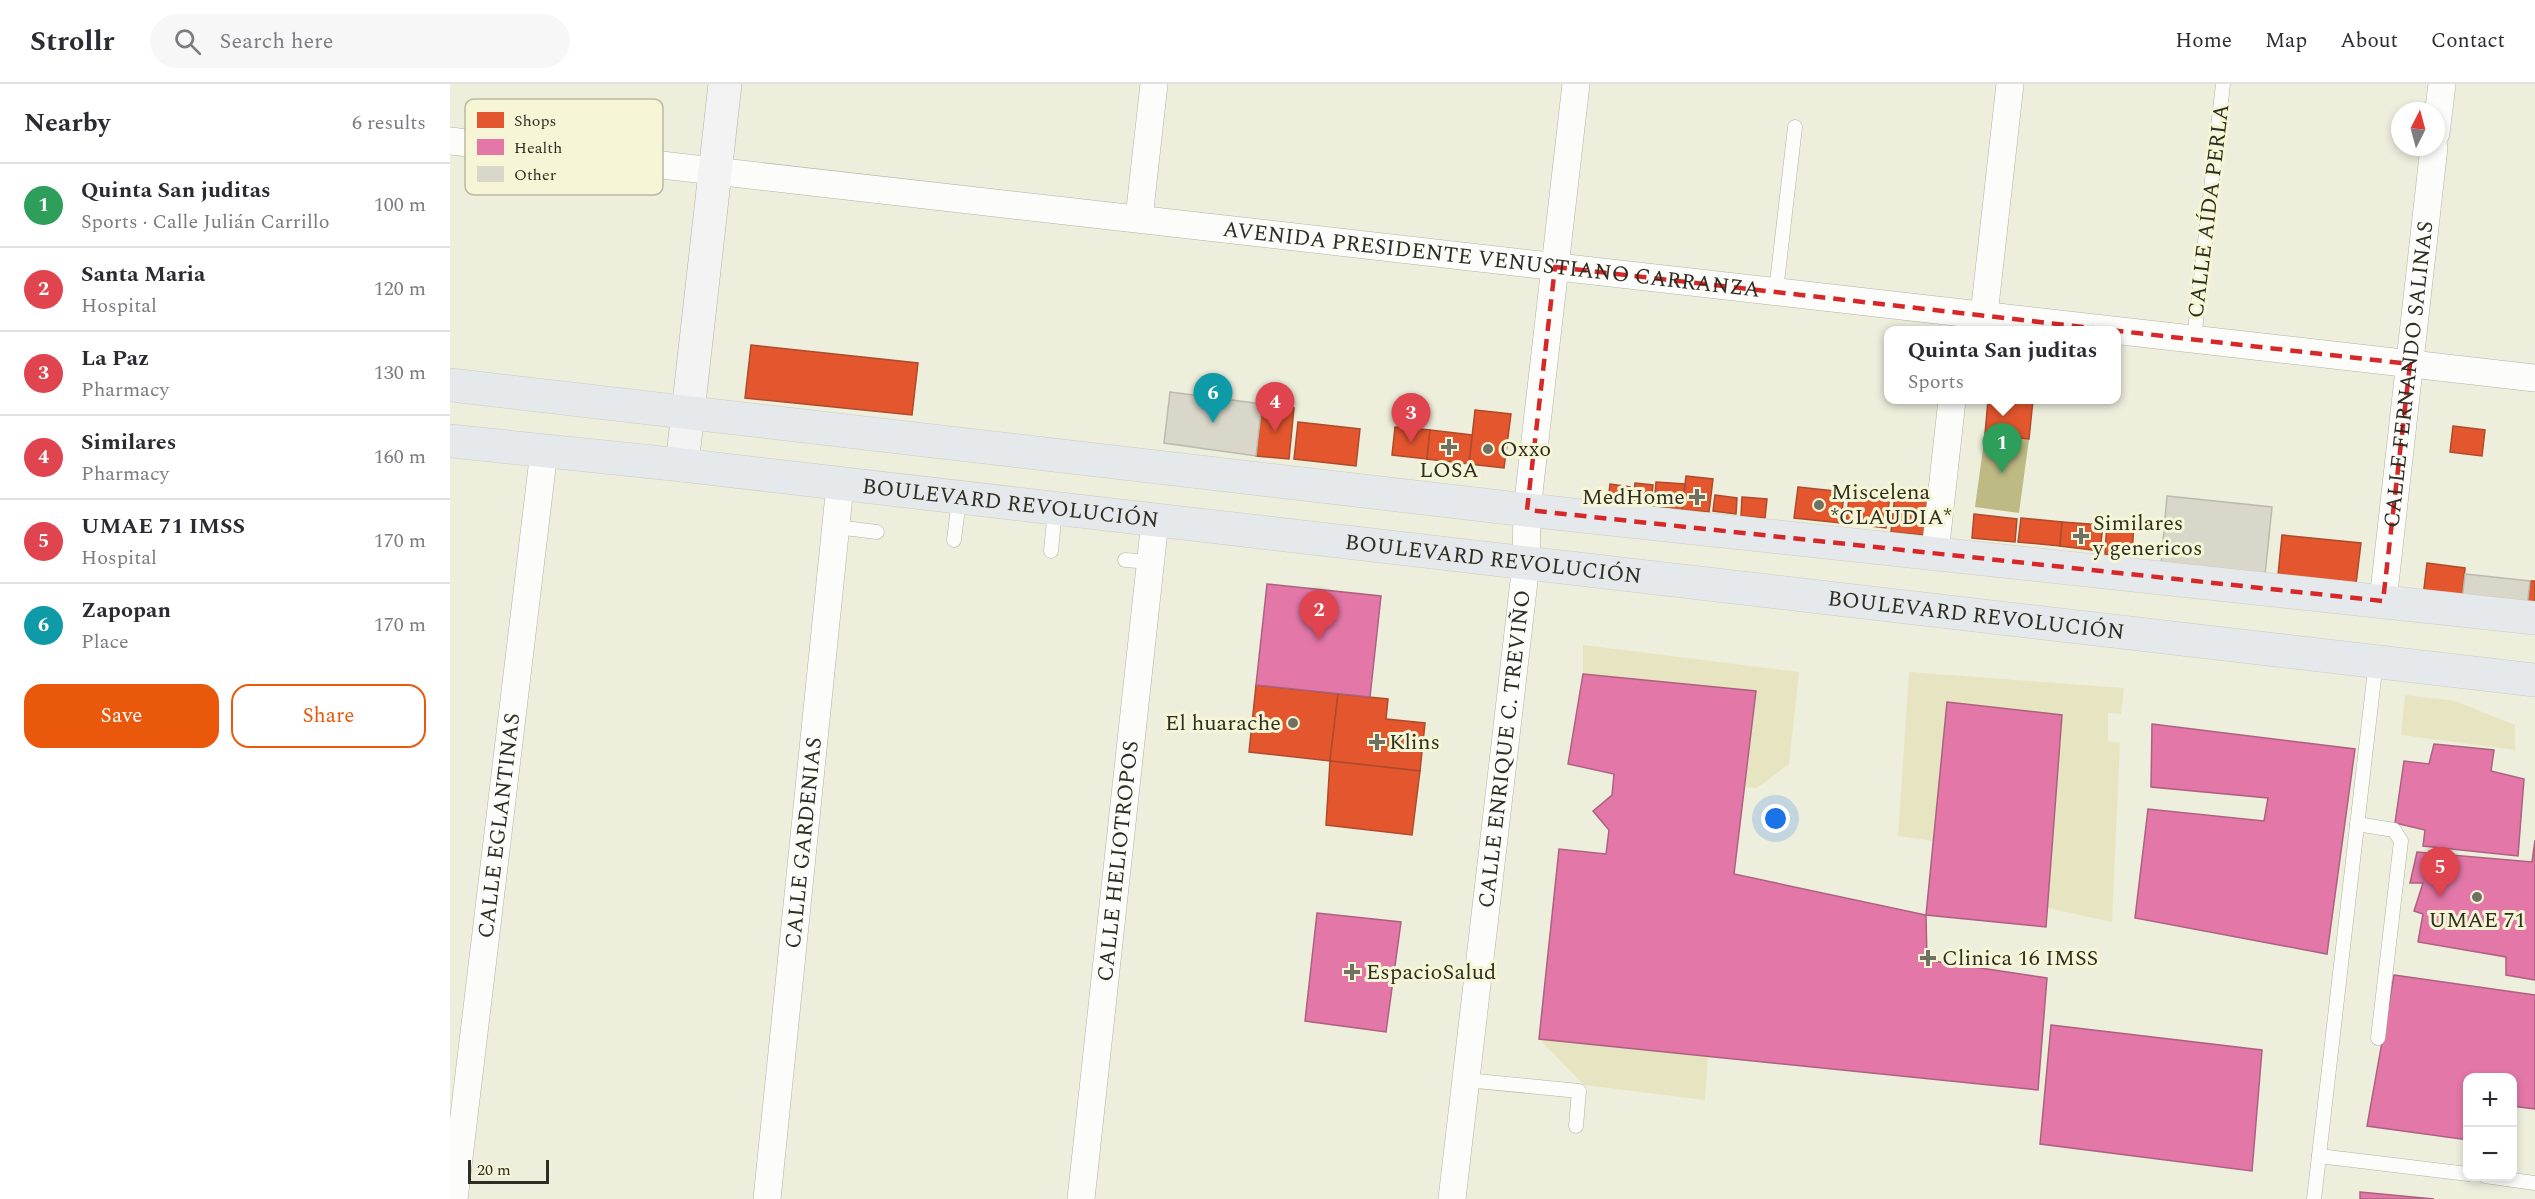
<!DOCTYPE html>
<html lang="en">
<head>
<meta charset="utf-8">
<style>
	:root { --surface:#fff; --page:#f7f7f7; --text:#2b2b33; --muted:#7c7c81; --line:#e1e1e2; --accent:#ea580c }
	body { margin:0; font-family:Spectral,serif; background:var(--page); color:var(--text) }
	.controls { position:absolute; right:18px; bottom:18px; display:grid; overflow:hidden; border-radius:12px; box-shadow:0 3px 9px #0003 }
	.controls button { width:54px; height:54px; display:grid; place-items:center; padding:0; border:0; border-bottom:2px solid var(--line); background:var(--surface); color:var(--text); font:30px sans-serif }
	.compass { position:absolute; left:1941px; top:18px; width:54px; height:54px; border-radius:50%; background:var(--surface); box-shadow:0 3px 9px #0003; rotate:6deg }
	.scale { position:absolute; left:18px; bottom:15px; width:81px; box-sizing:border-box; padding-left:6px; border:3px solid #2e2e22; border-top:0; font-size:16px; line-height:21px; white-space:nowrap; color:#2e2e22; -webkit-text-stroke:4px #f6f5d5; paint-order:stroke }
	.you { position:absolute; left:1326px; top:735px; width:21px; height:21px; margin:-15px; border:4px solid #fff; border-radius:50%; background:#1a73e8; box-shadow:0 0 0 9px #1a73e833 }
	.badge { display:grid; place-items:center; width:39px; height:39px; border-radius:50%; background:var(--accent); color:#fff; font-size:20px; font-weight:700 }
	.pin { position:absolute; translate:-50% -50px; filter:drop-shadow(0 2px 3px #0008) }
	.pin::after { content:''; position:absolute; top:32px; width:21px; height:18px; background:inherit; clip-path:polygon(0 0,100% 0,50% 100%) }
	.popup { position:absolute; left:1434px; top:242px; width:237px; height:78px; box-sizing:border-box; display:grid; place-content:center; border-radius:12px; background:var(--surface); filter:drop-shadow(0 2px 4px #0005); font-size:20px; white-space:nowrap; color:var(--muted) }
	.popup b { font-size:22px; color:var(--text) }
	.popup::after { content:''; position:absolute; left:50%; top:100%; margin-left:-12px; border:12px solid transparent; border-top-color:var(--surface) }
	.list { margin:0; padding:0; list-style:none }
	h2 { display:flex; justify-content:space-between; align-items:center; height:78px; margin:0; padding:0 24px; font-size:26px }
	h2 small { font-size:20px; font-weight:400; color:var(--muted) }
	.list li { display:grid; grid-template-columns:39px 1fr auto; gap:18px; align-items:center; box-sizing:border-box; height:84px; padding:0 24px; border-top:2px solid var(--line) }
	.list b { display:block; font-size:22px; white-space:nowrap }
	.list p { margin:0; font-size:20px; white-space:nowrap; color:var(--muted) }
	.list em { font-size:20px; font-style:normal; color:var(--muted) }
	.actions { display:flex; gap:12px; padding:18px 24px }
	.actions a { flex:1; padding:14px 0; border:2px solid var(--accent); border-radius:18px; text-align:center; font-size:21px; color:var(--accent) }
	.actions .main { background:var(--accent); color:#fff }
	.icon { flex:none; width:33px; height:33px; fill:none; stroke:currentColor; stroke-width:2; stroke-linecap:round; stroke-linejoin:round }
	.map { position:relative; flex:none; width:2085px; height:1115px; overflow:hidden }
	header { display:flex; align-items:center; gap:36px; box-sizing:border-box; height:84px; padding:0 30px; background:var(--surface); border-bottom:2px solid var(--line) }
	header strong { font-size:28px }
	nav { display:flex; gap:33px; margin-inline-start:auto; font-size:21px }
	.search { width:420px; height:54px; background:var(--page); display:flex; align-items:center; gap:15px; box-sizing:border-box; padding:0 21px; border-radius:33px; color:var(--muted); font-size:22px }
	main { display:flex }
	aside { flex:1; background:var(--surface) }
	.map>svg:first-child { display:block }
	.green { fill:#e7e5c1 }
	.water { fill:#bdba83 }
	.shops { fill:#e4572e; stroke:#ad4b2a; stroke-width:1.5 }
	.health { fill:#e377a8; stroke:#ad6180; stroke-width:1.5 }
	.building { fill:#d8d7c9; stroke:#babaad; stroke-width:1.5 }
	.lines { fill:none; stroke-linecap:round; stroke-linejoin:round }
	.service-casing { stroke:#b2b2a4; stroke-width:15 }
	.minor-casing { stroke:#b2b2a4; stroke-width:28 }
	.secondary-casing { stroke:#b2b2a4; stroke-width:34 }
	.primary-casing { stroke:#cbcbc3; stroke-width:34 }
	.service { stroke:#fcfcfa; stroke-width:14 }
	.minor { stroke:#fcfcfa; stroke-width:27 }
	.secondary { stroke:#f2f3f2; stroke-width:33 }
	.primary { stroke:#e6e9eb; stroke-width:33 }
	.marked { fill:none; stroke:#d62828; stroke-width:4.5; stroke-dasharray:12 8; stroke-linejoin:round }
	.poi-dot { fill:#717163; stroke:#f6f5d5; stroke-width:2 }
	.labels { text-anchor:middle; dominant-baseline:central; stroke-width:6; stroke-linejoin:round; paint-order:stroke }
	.street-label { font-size:22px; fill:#2e2e22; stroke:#f6f5d5 }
	.poi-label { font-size:22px; fill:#2e2e22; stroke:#f6f5d5; text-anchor:start }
	.key { fill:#f6f5d5; stroke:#bab99f; stroke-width:1.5 }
	.key-label { font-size:16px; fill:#2e2e22 }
</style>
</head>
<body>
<header>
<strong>Strollr</strong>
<div class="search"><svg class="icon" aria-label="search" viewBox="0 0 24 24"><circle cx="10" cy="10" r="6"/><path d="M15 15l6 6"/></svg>Search here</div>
<nav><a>Home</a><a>Map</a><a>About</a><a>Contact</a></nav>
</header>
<main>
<aside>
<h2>Nearby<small>6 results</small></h2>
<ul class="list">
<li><span class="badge" style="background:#2e9e5b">1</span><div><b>Quinta San juditas</b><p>Sports · Calle Julián Carrillo</p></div><em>100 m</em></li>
<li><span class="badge" style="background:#e0444e">2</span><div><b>Santa Maria</b><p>Hospital</p></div><em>120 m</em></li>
<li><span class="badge" style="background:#e0444e">3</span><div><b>La Paz</b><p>Pharmacy</p></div><em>130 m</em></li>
<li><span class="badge" style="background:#e0444e">4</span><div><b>Similares</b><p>Pharmacy</p></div><em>160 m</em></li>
<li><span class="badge" style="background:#e0444e">5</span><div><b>UMAE 71 IMSS</b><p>Hospital</p></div><em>170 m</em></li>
<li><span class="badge" style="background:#0f9aa8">6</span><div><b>Zapopan</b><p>Place</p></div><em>170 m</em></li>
</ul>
<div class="actions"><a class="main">Save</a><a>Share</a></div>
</aside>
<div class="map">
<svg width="2085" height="1115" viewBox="0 0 2085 1115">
	<rect width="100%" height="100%" fill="#eed"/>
	<g class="green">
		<polygon points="1133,561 1349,588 1339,680 1307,704 1295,703 1306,607 1133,590"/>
		<polygon points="1459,588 1674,604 1671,630 1658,629 1658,657 1670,659 1662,838 1597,824 1612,631 1497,618 1483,757 1448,752"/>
		<polygon points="1955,611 2005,617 2065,641 2065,666 1951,651"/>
		<polygon points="1089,955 1258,972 1255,1016 1134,1001"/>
	</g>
	<polygon class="water" points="1535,350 1579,355 1569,429 1525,423"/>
	<g class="shops">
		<polygon points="301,261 468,279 462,331 295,314"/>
		<polygon points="1538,316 1583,316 1579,355 1535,350"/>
		<polygon points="812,320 844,324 839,375 806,372"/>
		<polygon points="1025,326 1061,330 1054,384 1019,380"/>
		<polygon points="848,338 910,345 906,382 844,375"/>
		<polygon points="2003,342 2035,346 2032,372 2000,368"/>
		<polygon points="945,343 980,346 977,375 942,371"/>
		<polygon points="980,346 1022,351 1019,380 977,375"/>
		<polygon points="1236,392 1263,395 1259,428 1232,426"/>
		<polygon points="1206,398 1235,400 1232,426 1204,423"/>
		<polygon points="1185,399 1203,401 1201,420 1183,419"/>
		<polygon points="1160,400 1180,403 1178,421 1158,418"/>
		<polygon points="1348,403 1394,408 1391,439 1344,434"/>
		<polygon points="1400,406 1440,411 1436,444 1396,439"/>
		<polygon points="1445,410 1489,414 1485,452 1441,448"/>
		<polygon points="1265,411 1287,414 1286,430 1263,427"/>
		<polygon points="1292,413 1317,415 1315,434 1291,432"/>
		<polygon points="1524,430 1567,435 1565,458 1522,454"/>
		<polygon points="1571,434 1612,438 1610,462 1568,458"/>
		<polygon points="1657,437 1684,439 1682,472 1655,470"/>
		<polygon points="1612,438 1653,441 1650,467 1610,462"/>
		<polygon points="1832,451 1911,459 1906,500 1828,491"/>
		<polygon points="1977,479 2015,484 2012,517 1973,513"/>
		<polygon points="2080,497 2085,497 2085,525 2077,524"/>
		<polygon points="806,601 888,610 880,677 799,668"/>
		<polygon points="888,610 938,615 936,635 975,639 970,687 880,677"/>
		<polygon points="880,677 970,687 962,751 876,741"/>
	</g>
	<g class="health">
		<polygon points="817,500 931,512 920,613 806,601"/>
		<polygon points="1133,590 1306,607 1284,790 1476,831 1477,876 1597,894 1588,1006 1089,955 1109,765 1156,770 1159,746 1143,727 1162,711 1164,690 1118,680"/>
		<polygon points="1497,618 1612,631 1596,843 1476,831"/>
		<polygon points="1702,640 1905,665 1877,870 1685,834 1698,725 1814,737 1818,714 1701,703"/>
		<polygon points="1984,660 2044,666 2041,687 2074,695 2068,772 1973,762 1975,746 1945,739 1954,677 1979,680"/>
		<polygon points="2085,756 2085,896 2056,891 2056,873 1968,858 1973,830 1964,827 1973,799 1960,799 1967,768 2082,778"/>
		<polygon points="867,829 951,838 936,948 855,937"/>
		<polygon points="1944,891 2085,911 2085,1025 2062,1022 2062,994 2018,994 2018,1056 1917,1042"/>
		<polygon points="1601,941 1812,966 1802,1087 1590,1060"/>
		<polygon points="1910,1108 1984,1115 1910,1115"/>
	</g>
	<g class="building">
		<polygon points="720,308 812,320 806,372 714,359"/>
		<polygon points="1717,412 1822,423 1815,491 1711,480"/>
		<polygon points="2015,490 2080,497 2077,524 2012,517"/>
	</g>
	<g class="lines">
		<defs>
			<g id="service">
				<polyline points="1326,207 1345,43"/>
				<polyline points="1744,255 1773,0"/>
				<polyline points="386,443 427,448"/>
				<polyline points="504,456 509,415"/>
				<polyline points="601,467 605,426"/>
				<polyline points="675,476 701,478"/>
				<polyline points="1907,740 1944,746 1951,757 1928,954"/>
				<polyline points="1016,996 1129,1007 1126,1042"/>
				<polyline points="1869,1072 2018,1090"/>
				<polyline points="2035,1092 2085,1099"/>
				<polyline points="1864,1115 1926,577"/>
			</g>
			<g id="minor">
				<polyline points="1986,49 1992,0"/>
				<path id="s1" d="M0,57l2085,237"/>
				<polyline points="689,134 704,0"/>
				<polyline points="1534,231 1560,0"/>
				<polyline points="1485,469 1502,316"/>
				<path id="s2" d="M1933,517l51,-454"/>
				<path id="s3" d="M4,1115l90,-748"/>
				<path id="s4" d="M317,1115l73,-714"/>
				<path id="s5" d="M631,1115l74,-678"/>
				<path id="s6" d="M1002,1115l74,-635 1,-54 49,-426"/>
			</g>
			<polyline id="secondary" points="232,381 275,0"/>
			<g id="primary">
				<polyline points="0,301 1077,426 2085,534"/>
				<path id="s7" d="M0,357l232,24 1853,215"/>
			</g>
		</defs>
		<use href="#service" class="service-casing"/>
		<use href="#minor" class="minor-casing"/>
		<use href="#secondary" class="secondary-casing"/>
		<use href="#primary" class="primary-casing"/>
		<use href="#service" class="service"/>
		<use href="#minor" class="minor"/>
		<use href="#secondary" class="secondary"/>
		<use href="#primary" class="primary"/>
	</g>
	<path class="marked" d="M1105,183l855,97 -27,237 -856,-91z"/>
	<g class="poi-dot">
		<path d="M996 354h6v6h6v6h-6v6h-6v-6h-6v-6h6z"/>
		<circle cx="1038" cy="365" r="6"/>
		<path d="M1244 404h6v6h6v6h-6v6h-6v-6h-6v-6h6z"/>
		<circle cx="1369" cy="421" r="6"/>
		<path d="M1628 443h6v6h6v6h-6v6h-6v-6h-6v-6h6z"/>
		<circle cx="843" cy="639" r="6"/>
		<path d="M924 649h6v6h6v6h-6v6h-6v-6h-6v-6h6z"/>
		<circle cx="2027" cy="813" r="6"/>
		<path d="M1475 865h6v6h6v6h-6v6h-6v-6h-6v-6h6z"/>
		<path d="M899 879h6v6h6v6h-6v6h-6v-6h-6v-6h6z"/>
	</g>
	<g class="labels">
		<g class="street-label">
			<text transform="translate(1759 127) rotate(-83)">CALLE AÍDA PERLA</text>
			<text stroke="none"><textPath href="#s1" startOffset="1048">AVENIDA PRESIDENTE VENUSTIANO CARRANZA</textPath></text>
			<text stroke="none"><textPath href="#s2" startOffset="228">CALLE FERNANDO SALINAS</textPath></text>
			<text stroke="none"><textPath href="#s7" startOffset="564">BOULEVARD REVOLUCIÓN</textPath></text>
			<text stroke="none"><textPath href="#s7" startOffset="1050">BOULEVARD REVOLUCIÓN</textPath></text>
			<text stroke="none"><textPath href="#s7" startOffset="1536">BOULEVARD REVOLUCIÓN</textPath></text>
			<text stroke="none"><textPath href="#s6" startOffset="453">CALLE ENRIQUE C. TREVIÑO</textPath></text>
			<text stroke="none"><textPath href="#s3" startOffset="376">CALLE EGLANTINAS</textPath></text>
			<text stroke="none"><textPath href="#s4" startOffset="358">CALLE GARDENIAS</textPath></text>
			<text stroke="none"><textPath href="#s5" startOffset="340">CALLE HELIOTROPOS</textPath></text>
		</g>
		<g class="poi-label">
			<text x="1050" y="365">Oxxo</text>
			<text x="999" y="386" text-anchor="middle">LOSA</text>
			<text x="1381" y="408">Miscelena<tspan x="1381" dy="25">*CLAUDIA*</tspan></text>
			<text x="1235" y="413" text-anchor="end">MedHome</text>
			<text x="1643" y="439">Similares<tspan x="1643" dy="25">y genericos</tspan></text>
			<text x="831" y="639" text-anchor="end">El huarache</text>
			<text x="939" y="658">Klins</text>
			<text x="2027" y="836" text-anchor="middle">UMAE 71</text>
			<text x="1492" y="874">Clinica 16 IMSS</text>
			<text x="916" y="888">EspacioSalud</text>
		</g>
	</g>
	<rect x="15" y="15" width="198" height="96" rx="9" class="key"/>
	<rect x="27" y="28" width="27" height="16" fill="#e4572e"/>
	<rect x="27" y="55" width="27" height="16" fill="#e377a8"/>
	<rect x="27" y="82" width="27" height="16" fill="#d8d7c9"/>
	<g class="key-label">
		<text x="64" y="42">Shops</text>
		<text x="64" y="69">Health</text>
		<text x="64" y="96">Other</text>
	</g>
</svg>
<div class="controls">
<button>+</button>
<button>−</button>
</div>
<svg class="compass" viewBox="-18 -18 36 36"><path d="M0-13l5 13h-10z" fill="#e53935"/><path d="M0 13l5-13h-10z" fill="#7c7c81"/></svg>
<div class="scale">20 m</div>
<div class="you"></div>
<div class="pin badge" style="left:1552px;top:389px;background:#2e9e5b">1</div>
<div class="popup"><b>Quinta San juditas</b>Sports</div>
<div class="pin badge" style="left:869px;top:556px;background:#e0444e">2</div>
<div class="pin badge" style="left:961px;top:359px;background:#e0444e">3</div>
<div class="pin badge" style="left:825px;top:348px;background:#e0444e">4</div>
<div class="pin badge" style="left:1990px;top:813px;background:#e0444e">5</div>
<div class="pin badge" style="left:763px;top:339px;background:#0f9aa8">6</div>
</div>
</main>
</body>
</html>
